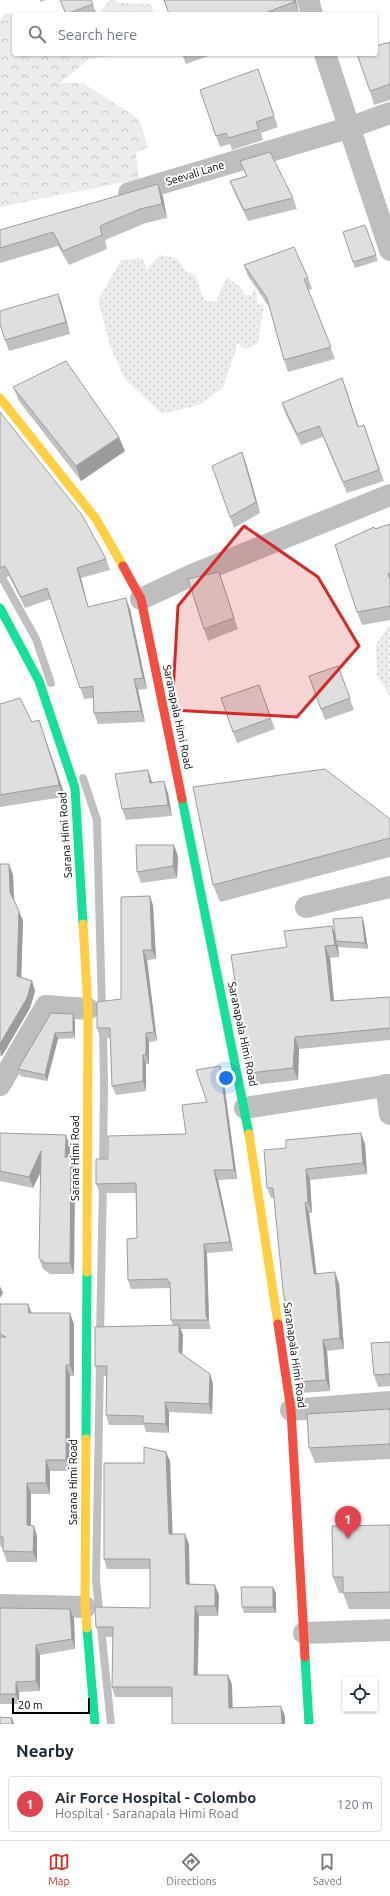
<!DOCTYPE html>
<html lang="en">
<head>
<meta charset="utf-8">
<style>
	:root { --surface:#fff; --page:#f6f6f7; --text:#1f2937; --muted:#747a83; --line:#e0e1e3; --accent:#d93025 }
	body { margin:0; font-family:Ubuntu,sans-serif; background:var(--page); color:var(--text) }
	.controls { position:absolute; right:12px; bottom:12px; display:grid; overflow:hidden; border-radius:4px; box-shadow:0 1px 3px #0004 }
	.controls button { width:36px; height:36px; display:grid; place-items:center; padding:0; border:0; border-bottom:1px solid var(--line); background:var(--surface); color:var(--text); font:20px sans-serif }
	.scale { position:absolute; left:12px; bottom:10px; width:78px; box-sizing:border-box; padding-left:4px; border:2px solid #000; border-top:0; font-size:11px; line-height:14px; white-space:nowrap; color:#000; -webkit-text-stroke:3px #fff; paint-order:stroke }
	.you { position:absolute; left:226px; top:1078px; width:14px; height:14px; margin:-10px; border:3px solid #fff; border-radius:50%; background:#1a73e8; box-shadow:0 0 0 6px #1a73e833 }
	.badge { display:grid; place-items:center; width:26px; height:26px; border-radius:50%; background:var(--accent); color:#fff; font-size:13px; font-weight:700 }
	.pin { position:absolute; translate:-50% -33px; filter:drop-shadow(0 1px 2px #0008) }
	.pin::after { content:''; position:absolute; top:21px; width:14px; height:12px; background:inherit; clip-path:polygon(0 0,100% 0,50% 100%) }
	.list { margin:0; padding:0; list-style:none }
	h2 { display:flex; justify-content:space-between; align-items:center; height:52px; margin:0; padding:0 16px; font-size:17px }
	h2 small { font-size:13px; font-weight:400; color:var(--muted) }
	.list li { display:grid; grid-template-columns:26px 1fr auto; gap:12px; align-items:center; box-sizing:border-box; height:56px; margin:0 8px 8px; padding:0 8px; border:1px solid var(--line); border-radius:4px }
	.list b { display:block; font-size:15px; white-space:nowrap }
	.list p { margin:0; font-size:13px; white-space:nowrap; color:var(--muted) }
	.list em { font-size:13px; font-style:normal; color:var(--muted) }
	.icon { flex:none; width:22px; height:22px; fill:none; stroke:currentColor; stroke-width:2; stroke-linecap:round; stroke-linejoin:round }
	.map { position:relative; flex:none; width:390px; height:1724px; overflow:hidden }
	.search { position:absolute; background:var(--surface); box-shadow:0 1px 3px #0004; left:12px; right:12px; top:12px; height:44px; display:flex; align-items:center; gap:10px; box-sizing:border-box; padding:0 14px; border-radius:4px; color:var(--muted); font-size:15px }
	.sheet { height:116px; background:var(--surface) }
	nav { display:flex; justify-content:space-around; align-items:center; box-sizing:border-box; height:56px; border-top:1px solid var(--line); background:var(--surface); font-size:11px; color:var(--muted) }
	nav a { display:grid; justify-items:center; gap:2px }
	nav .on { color:var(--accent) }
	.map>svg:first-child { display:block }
	.grass { fill:url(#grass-dots) }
	.forest { fill:url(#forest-crowns) }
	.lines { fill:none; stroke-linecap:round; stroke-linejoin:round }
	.stream { stroke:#bfbfbf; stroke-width:8 }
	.street { stroke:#bebebe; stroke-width:22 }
	.fast { stroke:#16e098; stroke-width:9 }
	.slow { stroke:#ffcf43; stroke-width:9 }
	.jam { stroke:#f24e42; stroke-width:9 }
	.wall { fill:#c0c0c0 }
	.shaded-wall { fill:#9c9c9c }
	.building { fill:#dfdfdf; stroke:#9c9c9c }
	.marked { fill:#d62828; fill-opacity:0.2; stroke:#d62828; stroke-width:3; stroke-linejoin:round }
	.labels { text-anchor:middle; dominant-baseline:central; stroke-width:4; stroke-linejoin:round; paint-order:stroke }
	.street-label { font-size:11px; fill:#000; stroke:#fff }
</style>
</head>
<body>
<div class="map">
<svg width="390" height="1724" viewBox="0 0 390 1724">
	<defs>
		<pattern id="grass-dots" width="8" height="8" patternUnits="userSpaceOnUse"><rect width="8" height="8" fill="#ececec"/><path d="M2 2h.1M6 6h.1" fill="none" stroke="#c9c9c9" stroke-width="1.8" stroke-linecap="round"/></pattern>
		<pattern id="forest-crowns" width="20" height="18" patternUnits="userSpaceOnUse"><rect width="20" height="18" fill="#ececec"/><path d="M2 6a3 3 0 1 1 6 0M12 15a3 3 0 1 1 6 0" fill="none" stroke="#c9c9c9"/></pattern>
	</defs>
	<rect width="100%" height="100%" fill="#fff"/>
	<g class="grass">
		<path d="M159,255l17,3 10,13 9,4 9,25 13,2 3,-10 7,-15 12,9 6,9h7l3,-9 3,18 6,1 -6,38 -12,6 -9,-6c-2,16 -11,28 -13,44l-25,18 -37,9 -38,-36 -14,-33 -12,-45 23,-40 22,-2 4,12z"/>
		<polygon points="390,624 390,696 377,675 376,645"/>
	</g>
	<g class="forest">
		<polygon points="110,0 116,0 117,3 151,4 154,14 98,14"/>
		<polygon points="6,13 14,15 14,54 123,54 89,59 60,83 83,83 139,119 148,147 136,153 139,179 0,207 0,20"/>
	</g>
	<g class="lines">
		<g class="stream">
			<polyline points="0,574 36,639 51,683"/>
			<polyline points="83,778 97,820 102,1012"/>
			<polyline points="103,1027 104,1085 103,1169"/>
			<polyline points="100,1337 103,1183"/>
			<polyline points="100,1365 96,1580 111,1724"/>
		</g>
		<g class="street">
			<polyline points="308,0 312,14"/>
			<polyline points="325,54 390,250"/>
			<polyline points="129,193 348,128 390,113"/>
			<polyline points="141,599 192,575 390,495"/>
			<polyline points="306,907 390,887"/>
			<polyline points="0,1085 46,1006 88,1009"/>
			<polyline points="386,1085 390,1114"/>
			<polyline points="245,1108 390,1085"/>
			<polyline points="291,1410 390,1402"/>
			<polyline points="0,1605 85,1607"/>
			<polyline points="304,1633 390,1630"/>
		</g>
		<g class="fast">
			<polyline points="0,608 39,681 75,788 83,924"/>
			<polyline points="182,799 249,1134"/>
			<polyline points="86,1439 87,1272"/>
			<polyline points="87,1628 95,1724"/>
			<polyline points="305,1657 309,1724"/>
		</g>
		<g class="slow">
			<polyline points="0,398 96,519 123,566"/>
			<polyline points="83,924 88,1009 87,1272"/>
			<polyline points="249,1134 278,1324"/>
			<polyline points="86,1439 85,1607 87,1628"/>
		</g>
		<g class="jam">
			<polyline points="123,566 141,599 182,799"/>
			<polyline points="278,1324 291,1410 305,1657"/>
		</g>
	</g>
	<g class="wall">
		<polygon points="40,0 46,0 40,2"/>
		<polygon points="60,0 91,0 97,14 66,14"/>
		<polygon points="164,0 296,0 299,14 169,14"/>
		<polygon points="390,42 390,100 374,105 370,91"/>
		<polygon points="182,54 214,54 186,64"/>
		<polygon points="258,69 278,127 261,133 263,140 232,150 230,144 220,147 200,90"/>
		<polygon points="240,161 293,198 297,209 248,221 234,192 230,181 246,176"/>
		<polygon points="158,184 163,197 167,218 146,223 105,240 107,249 69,265 58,246 0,263 0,230"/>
		<polygon points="365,225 378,261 355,268 353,262"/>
		<polygon points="244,265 308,278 312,289 308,290 335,359 288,372 284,360 269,307 248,276"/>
		<polygon points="58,294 62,305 70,334 9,351 5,340"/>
		<polygon points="13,387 125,451 81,481 19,401"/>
		<polygon points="346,389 359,427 364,425 384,481 347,493 323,437 301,445 286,415 282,403"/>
		<polygon points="0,412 106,559 110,570 81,578 88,607 130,609 147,689 138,690 145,722 98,724 94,713 93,698 84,699 51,599 25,608 9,576 0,581"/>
		<polygon points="246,463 260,513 234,528 230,517"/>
		<polygon points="390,524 390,620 362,625 357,612"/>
		<polygon points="219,572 238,629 208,641 204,629"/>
		<polygon points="338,666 354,710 325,720 309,676"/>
		<polygon points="259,685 275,729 237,743 221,698"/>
		<polygon points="0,704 32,722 43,732 63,790 63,797 0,807"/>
		<polygon points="152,783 168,793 172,816 126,820 122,809"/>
		<polygon points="390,819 390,857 220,902 213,885"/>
		<polygon points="178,856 177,878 141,883 137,872"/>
		<polygon points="0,864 9,864 13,875 14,900 23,921 21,977 32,981 35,991 30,1008 2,1056 0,1056"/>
		<polygon points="153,905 156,959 147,960 157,1041 149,1042 149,1064 146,1064 146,1091 116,1095 112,1086 110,1038 100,1038 97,1028 121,999"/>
		<polygon points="362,917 364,923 368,949 338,947 339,957 330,958 334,1001 390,997 390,1040 299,1049 298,1080 253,1085 249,1073 287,947 335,932"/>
		<polygon points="51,1013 75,1021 75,1038 58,1039 47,1081 20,1076 18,1069"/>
		<polygon points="223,1075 237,1179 218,1180 233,1251 207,1253 209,1322 211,1329 181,1329 183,1335 182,1354 210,1374 213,1384 212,1414 169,1412 169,1433 146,1432 144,1425 109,1425 106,1415 106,1376 99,1376 95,1366 173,1325 171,1320 170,1288 131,1289 128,1280 137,1238 136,1193 100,1193 96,1184 108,1159 186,1134 207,1102"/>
		<polygon points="0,1133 70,1146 69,1157 75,1169 74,1274 50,1274 43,1269 39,1258 41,1172 33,1188 0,1181"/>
		<polygon points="361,1133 365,1144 367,1174 310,1180 312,1213 309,1213 316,1274 339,1283 344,1349 327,1351 330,1391 301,1393 297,1382 274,1198 271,1198 267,1188"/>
		<polygon points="0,1304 28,1304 32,1313 74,1324 74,1376 70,1376 70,1471 50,1471 50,1494 31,1494 31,1525 37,1536 37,1562 7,1562 3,1551 3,1548 1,1547 0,1544"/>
		<polygon points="390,1342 390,1386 378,1387 374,1375"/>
		<polygon points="390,1409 390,1459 315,1463 309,1448"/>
		<polygon points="166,1452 170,1461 172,1534 189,1544 189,1584 219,1595 218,1616 199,1616 198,1675 228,1675 232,1685 232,1708 285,1716 285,1724 172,1697 115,1697 112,1687 113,1637 100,1637 96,1627 150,1608 150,1569 107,1569 104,1559 144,1463"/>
		<polygon points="390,1525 390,1609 349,1609 343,1593 339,1593 333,1577"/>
		<polygon points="276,1593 276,1613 244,1613 242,1607"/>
		<polygon points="0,1608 70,1609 74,1619 75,1649 40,1655 40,1691 19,1692 19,1704 0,1704"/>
	</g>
	<g class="shaded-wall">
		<polygon points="294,0 296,0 299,14"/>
		<polygon points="158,184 163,197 167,218 162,204"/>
		<polygon points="58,294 62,305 70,334 66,322"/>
		<polygon points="342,378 346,389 362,439 358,427"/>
		<polygon points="119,437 125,451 81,481 76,466"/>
		<polygon points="242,452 246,463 260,513 256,502"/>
		<polygon points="77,568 81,578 91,618 88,607"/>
		<polygon points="126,598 130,609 147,689 143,678"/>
		<polygon points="134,679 138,690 145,722 141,711"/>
		<polygon points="39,720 63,790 63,797 59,785"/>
		<polygon points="148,770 152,782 154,794 150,783"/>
		<polygon points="164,781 168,793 172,816 168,805"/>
		<polygon points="174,845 178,856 177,878 173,866"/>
		<polygon points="9,864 13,875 14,902 10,892"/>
		<polygon points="150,896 153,905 156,959 152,950"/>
		<polygon points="19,911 23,921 21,986 17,976"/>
		<polygon points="362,917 364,923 368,949 365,943"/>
		<polygon points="332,926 337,938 336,941 338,947 339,957 335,945"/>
		<polygon points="325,946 330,958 335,1013 331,1001"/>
		<polygon points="143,950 147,960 157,1041 154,1032"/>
		<polygon points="32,981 35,991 30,1008 2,1056 0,1050 0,1044"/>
		<polygon points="73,1014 75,1021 75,1038 73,1032"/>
		<polygon points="55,1033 58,1039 47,1081 45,1075"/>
		<polygon points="146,1033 149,1042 149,1064 146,1054"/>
		<polygon points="295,1037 299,1049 298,1080 293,1068"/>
		<polygon points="143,1055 146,1064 146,1091 143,1081"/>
		<polygon points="220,1066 223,1075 237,1179 234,1170"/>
		<polygon points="361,1133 365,1144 367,1174 363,1163"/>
		<polygon points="66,1135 70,1146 69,1169 65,1157"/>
		<polygon points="41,1151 45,1162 33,1188 29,1177"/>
		<polygon points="71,1157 75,1169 74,1274 70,1263"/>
		<polygon points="306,1169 310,1180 312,1213 308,1202"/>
		<polygon points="214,1170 218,1180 233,1251 230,1242"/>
		<polygon points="305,1203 309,1213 318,1285 314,1274"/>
		<polygon points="204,1244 207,1253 209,1322 206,1316"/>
		<polygon points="335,1272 339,1283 344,1349 340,1338"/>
		<polygon points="0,1286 3,1293 0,1298"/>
		<polygon points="28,1304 32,1315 29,1313"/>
		<polygon points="70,1313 74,1324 74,1376 70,1365"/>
		<polygon points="179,1325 183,1335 182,1361 179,1352"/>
		<polygon points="323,1340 327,1351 330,1391 326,1380"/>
		<polygon points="66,1365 70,1376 70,1471 66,1460"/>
		<polygon points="210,1374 213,1384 212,1414 209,1404"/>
		<polygon points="165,1402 169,1412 169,1433 166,1424"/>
		<polygon points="166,1452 170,1461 173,1544 169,1534"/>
		<polygon points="46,1460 50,1471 50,1494 46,1483"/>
		<polygon points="27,1483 31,1494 31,1536 27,1525"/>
		<polygon points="34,1526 37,1536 37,1562 33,1552"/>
		<polygon points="185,1534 189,1544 190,1594 186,1584"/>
		<polygon points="215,1585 219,1595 218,1616 215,1606"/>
		<polygon points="273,1587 276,1593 276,1613 273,1607"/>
		<polygon points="195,1606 199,1616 197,1685 194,1675"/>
		<polygon points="70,1609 74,1619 75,1649 72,1639"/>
		<polygon points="36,1645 40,1655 40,1691 36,1681"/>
		<polygon points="228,1675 232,1685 233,1718 229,1708"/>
		<polygon points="16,1682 19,1692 19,1704 16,1694"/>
		<polygon points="281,1706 285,1716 285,1724 282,1724"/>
		<polygon points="12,1718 14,1724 12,1724"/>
	</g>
	<g class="building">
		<polygon points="60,0 91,0 93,4 66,14"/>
		<polygon points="164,0 294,0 294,2 262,14 169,14"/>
		<polygon points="390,42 390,84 370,91 357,54 376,54 376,46"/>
		<polygon points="258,69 274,116 256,122 259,129 228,138 226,133 216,136 200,90"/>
		<polygon points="270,152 293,198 244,210 230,181 247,176 240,161"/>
		<polygon points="158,184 162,204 140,209 100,226 102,235 63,251 53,232 0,248 0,230"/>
		<polygon points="365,225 376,255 353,262 343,232"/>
		<polygon points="294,247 308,278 304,279 331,347 284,360 267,298 244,265"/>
		<polygon points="58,294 66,322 5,340 0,324 0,311"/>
		<polygon points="66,361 119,437 76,466 13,387"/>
		<polygon points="342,378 358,427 364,425 379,470 343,482 319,426 297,434 282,403"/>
		<polygon points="0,412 82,515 106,559 77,568 88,607 126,598 143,678 134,679 141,711 94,713 93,686 80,688 47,588 21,597 5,566 0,568"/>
		<polygon points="242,452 256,502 230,517 212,466"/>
		<polygon points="390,524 390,573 388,574 390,580 390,606 357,612 335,545 374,527 375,529"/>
		<polygon points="219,572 234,618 204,629 188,579"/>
		<polygon points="338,666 350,698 321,709 309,676"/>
		<polygon points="259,685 271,718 233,732 221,698"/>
		<polygon points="20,698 32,722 39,720 58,779 59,785 0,795 0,704"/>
		<polygon points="325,769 390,819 390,838 213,885 193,787"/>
		<polygon points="148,770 150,783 164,781 168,805 122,809 115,774"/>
		<polygon points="136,845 174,845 173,866 137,872"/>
		<polygon points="0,864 9,864 10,892 19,911 17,976 32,981 27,998 0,1044"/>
		<polygon points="150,896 152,950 143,950 154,1032 146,1033 146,1054 143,1055 143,1081 112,1086 110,1028 97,1028 97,1002 121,999 121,897"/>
		<polygon points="362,917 365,943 336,941 333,919"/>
		<polygon points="332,926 335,945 325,946 331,1001 390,997 390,1028 295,1037 293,1068 249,1073 231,955 287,947 284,931"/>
		<polygon points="51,1013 73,1014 73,1032 55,1033 45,1075 18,1069"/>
		<polygon points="220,1066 234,1170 214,1170 230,1242 204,1244 206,1316 208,1320 171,1320 170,1282 168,1282 168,1279 128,1280 127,1239 137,1238 136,1183 96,1184 96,1159 108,1159 108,1136 186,1134 182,1105 207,1102 196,1070"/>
		<polygon points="0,1133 66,1135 65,1157 71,1157 70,1263 45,1263 39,1258 41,1151 29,1177 0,1171"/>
		<polygon points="361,1133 363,1163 306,1169 308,1202 305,1203 314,1274 335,1272 340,1338 323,1340 326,1380 297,1382 283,1290 273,1188 267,1188 264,1150 286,1148 286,1140"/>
		<polygon points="0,1304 28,1304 29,1313 70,1313 70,1365 66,1365 66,1460 46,1460 46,1483 27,1483 27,1525 34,1526 33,1552 3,1551 3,1537 0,1537 0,1337 6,1337 0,1334"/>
		<polygon points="179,1325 179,1352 210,1374 209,1404 165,1402 166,1424 143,1423 143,1416 106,1415 107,1366 95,1366 95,1327"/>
		<polygon points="390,1342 390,1374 374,1375 371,1343"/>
		<polygon points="390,1409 390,1444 309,1448 307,1414"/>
		<polygon points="144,1447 166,1452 169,1534 185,1534 186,1584 215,1585 215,1606 195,1606 194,1675 228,1675 229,1708 281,1706 282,1724 172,1724 172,1687 112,1687 113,1627 96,1627 95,1607 150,1608 150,1559 104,1559 104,1463 144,1463"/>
		<polygon points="390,1525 390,1592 343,1593 343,1577 333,1577 332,1526"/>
		<polygon points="241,1587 273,1587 273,1607 242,1607"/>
		<polygon points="0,1608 70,1609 72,1639 36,1645 36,1681 16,1682 16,1694 0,1694"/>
		<polygon points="0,1717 12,1718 12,1724 0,1724"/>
	</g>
	<path class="marked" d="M244,526l74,51 41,69 -62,71 -125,-7 6,-104z"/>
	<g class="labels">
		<g class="street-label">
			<text transform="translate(195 173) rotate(-17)">Seevali Lane</text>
			<text transform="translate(178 717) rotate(78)">Saranapala Himi Road</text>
			<text transform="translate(65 835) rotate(-94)">Sarana Himi Road</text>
			<text transform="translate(243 1034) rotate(78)">Saranapala Himi Road</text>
			<text transform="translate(75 1158) rotate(-90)">Sarana Himi Road</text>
			<text transform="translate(295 1355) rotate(82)">Saranapala Himi Road</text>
			<text transform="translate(73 1482) rotate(-90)">Sarana Himi Road</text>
		</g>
	</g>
</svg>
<div class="controls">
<button><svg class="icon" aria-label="locate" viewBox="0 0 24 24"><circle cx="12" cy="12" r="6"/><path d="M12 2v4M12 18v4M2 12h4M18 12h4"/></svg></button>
</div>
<div class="scale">20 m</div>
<div class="you"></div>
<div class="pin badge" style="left:348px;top:1539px;background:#e0444e">1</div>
<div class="search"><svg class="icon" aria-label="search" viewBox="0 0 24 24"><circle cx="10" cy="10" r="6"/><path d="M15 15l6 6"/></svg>Search here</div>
</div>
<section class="sheet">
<h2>Nearby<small></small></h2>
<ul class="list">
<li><span class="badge" style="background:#e0444e">1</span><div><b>Air Force Hospital - Colombo</b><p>Hospital · Saranapala Himi Road</p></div><em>120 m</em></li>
</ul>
</section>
<nav>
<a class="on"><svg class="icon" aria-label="map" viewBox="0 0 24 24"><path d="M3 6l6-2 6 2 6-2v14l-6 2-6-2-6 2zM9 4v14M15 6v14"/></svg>Map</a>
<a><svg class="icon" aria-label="directions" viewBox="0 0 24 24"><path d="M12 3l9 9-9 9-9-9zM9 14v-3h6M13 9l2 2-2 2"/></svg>Directions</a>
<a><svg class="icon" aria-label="saved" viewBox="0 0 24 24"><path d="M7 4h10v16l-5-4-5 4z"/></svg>Saved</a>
</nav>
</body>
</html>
